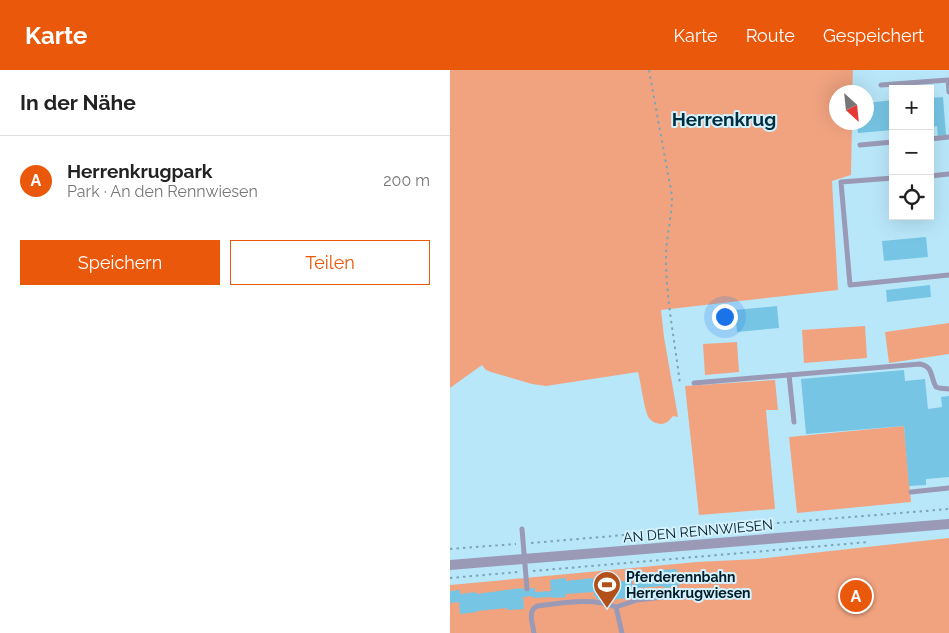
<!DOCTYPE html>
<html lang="de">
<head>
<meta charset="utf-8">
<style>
	:root { --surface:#fff; --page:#f2f2f2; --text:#222; --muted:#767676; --line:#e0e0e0; --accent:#ea580c }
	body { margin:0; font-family:Raleway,sans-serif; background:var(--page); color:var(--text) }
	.controls { position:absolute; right:15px; top:15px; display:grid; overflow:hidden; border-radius:0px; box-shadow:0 5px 20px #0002 }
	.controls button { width:45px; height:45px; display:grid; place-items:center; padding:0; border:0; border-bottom:1px solid var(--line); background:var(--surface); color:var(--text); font:25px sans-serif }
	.compass { position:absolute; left:379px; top:15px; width:45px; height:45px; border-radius:50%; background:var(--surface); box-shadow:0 5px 20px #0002; rotate:153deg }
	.you { position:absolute; left:274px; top:246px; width:18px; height:18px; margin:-12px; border:4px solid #fff; border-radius:50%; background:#1a73e8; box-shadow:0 0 0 8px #1a73e833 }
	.badge { display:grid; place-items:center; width:32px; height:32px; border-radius:50%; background:var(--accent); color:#fff; font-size:16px; font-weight:700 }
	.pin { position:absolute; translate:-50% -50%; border:2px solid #fff; box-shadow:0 1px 5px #0006 }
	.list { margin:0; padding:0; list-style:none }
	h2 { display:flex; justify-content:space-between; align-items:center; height:65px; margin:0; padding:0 20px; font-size:21px }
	h2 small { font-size:16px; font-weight:400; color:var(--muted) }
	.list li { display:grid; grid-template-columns:32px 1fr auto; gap:15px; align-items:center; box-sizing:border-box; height:90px; padding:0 20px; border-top:1px solid var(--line) }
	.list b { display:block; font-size:19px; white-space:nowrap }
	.list p { margin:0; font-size:16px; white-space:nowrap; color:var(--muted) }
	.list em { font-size:16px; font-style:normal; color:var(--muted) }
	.actions { display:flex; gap:10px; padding:15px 20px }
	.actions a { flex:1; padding:11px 0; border:1px solid var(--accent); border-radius:0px; text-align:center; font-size:18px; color:var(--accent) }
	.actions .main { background:var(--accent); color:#fff }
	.icon { flex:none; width:28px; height:28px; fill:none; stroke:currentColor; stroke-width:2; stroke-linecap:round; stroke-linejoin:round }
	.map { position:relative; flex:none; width:499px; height:563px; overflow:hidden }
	header { display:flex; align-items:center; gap:30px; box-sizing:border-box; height:70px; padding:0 25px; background:var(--accent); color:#fff }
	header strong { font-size:24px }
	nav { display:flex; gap:28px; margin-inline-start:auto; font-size:18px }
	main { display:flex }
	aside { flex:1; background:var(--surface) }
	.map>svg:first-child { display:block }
	.green { fill:#f1a380 }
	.building { fill:#76c5e4 }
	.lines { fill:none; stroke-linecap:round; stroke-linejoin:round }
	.path { stroke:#7da4b4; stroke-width:2; stroke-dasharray:2.5 4; stroke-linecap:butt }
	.service { stroke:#9a9ab6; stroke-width:5 }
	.minor { stroke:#9a9ab6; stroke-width:10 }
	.labels { text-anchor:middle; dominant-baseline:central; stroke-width:4; stroke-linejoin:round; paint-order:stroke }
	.street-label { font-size:14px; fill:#021b24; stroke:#d3f1fe }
	.poi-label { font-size:14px; font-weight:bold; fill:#021b24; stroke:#d3f1fe; text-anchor:start }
	.district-label { font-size:19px; font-weight:bold; fill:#002e3d; stroke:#d3f1fe }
</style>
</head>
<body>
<header>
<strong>Karte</strong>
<nav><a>Karte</a><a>Route</a><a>Gespeichert</a></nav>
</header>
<main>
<aside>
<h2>In der Nähe<small></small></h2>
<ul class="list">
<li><span class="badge">A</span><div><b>Herrenkrugpark</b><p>Park · An den Rennwiesen</p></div><em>200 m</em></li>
</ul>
<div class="actions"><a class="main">Speichern</a><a>Teilen</a></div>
</aside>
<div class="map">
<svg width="499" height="563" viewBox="0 0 499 563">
	<rect width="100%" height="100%" fill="#b9e7fa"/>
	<g class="green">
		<path d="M0,0h403l-1,22h-15v30l15,1 -1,52 -19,6 6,109 -177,20 3,27 14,80 -5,-1c-4,5 -7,8 -13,8 -4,-1 -8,-2 -11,-6 -5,-8 -8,-35 -11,-46l-92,14 -14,-2 -41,-12 -5,-2 -4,-5 -32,23z"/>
		<polygon points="499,253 499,284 439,293 435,262"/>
		<polygon points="415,256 417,288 354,293 352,260"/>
		<polygon points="287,272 289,302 255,305 253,274"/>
		<polygon points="325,310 328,340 316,340 325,439 249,445 235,316"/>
		<polygon points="454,356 461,432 347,443 339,367"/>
		<polygon points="499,468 499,563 0,563 0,515 247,492 307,489"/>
	</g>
	<g class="building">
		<polygon points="493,27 496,65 488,66 487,56 480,57 480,28"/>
		<polygon points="443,30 443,60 408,63 407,52 417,52 417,33"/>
		<polygon points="476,167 478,187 434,191 432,171"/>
		<polygon points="480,215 481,227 437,232 436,220"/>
		<polygon points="327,236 329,258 287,262 285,240"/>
		<polygon points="454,300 455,311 475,309 478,339 492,337 491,327 499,326 499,407 476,409 476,415 459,416 454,356 356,364 351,309"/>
		<polygon points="227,499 229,516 215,518 213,517 213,516 187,518 188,522 186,523 186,527 149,531 149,529 146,529 146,526 144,526 144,522 115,524 116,527 104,528 102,527 83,528 83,526 73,527 74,539 57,540 57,538 27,541 27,542 10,544 9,532 0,533 0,521 10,520 10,524 26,522 26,524 72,518 72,519 85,518 85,522 101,521 100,510 116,508 116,511 143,508 144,518 147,518 148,514 182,510 182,515 185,514 184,506 212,503 212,500"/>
	</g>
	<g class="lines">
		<g class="path">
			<path d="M199,0l23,126c0,21 -6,41 -6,61 0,43 9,85 14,127"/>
			<polyline points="81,473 210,462 230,459 243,460 499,439"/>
			<polyline points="0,479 66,474"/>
			<polyline points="83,501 419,472"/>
			<polyline points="0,508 68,502"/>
		</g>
		<g class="service">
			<polyline points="431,15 498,10 499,22"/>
			<polyline points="480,69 499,67"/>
			<polyline points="410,75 443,72"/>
			<polyline points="480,106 499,104"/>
			<polyline points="443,108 391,112 400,215 499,205"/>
			<polyline points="339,305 344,352"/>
			<path d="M244,313l226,-19c14,3 10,13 16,23l3,1 10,1"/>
			<polyline points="461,422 499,418"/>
			<polyline points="72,459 77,519"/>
			<polyline points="166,537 172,563"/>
			<path d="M84,563c-1,-9 -7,-22 3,-27 26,-3 54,-9 79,1l21,-7 36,-4"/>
		</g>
		<polyline class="minor" points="0,495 499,454"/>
	</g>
	<defs>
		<symbol id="stadium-pin" viewBox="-11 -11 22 30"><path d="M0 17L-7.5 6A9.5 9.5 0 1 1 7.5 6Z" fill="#b3501a" stroke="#d3f1fe"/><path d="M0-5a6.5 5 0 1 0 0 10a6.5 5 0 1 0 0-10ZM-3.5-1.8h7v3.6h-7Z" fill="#fff"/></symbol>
	</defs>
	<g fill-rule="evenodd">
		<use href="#stadium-pin" x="141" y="499" width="32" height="43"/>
	</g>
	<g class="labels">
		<g class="street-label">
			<text transform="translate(248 461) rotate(-5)">AN DEN RENNWIESEN</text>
		</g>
		<g class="poi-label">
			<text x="176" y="507">Pferderennbahn<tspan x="176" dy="16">Herrenkrugwiesen</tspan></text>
		</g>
		<g class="district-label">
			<text x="274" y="49">Herrenkrug</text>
		</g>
	</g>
</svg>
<div class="controls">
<button>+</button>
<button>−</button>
<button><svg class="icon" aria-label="locate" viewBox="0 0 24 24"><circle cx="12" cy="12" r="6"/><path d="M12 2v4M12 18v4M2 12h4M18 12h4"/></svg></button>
</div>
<svg class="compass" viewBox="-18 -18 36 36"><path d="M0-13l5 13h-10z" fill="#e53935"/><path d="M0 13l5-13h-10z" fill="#767676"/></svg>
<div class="you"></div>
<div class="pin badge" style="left:406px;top:526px">A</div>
</div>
</main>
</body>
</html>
